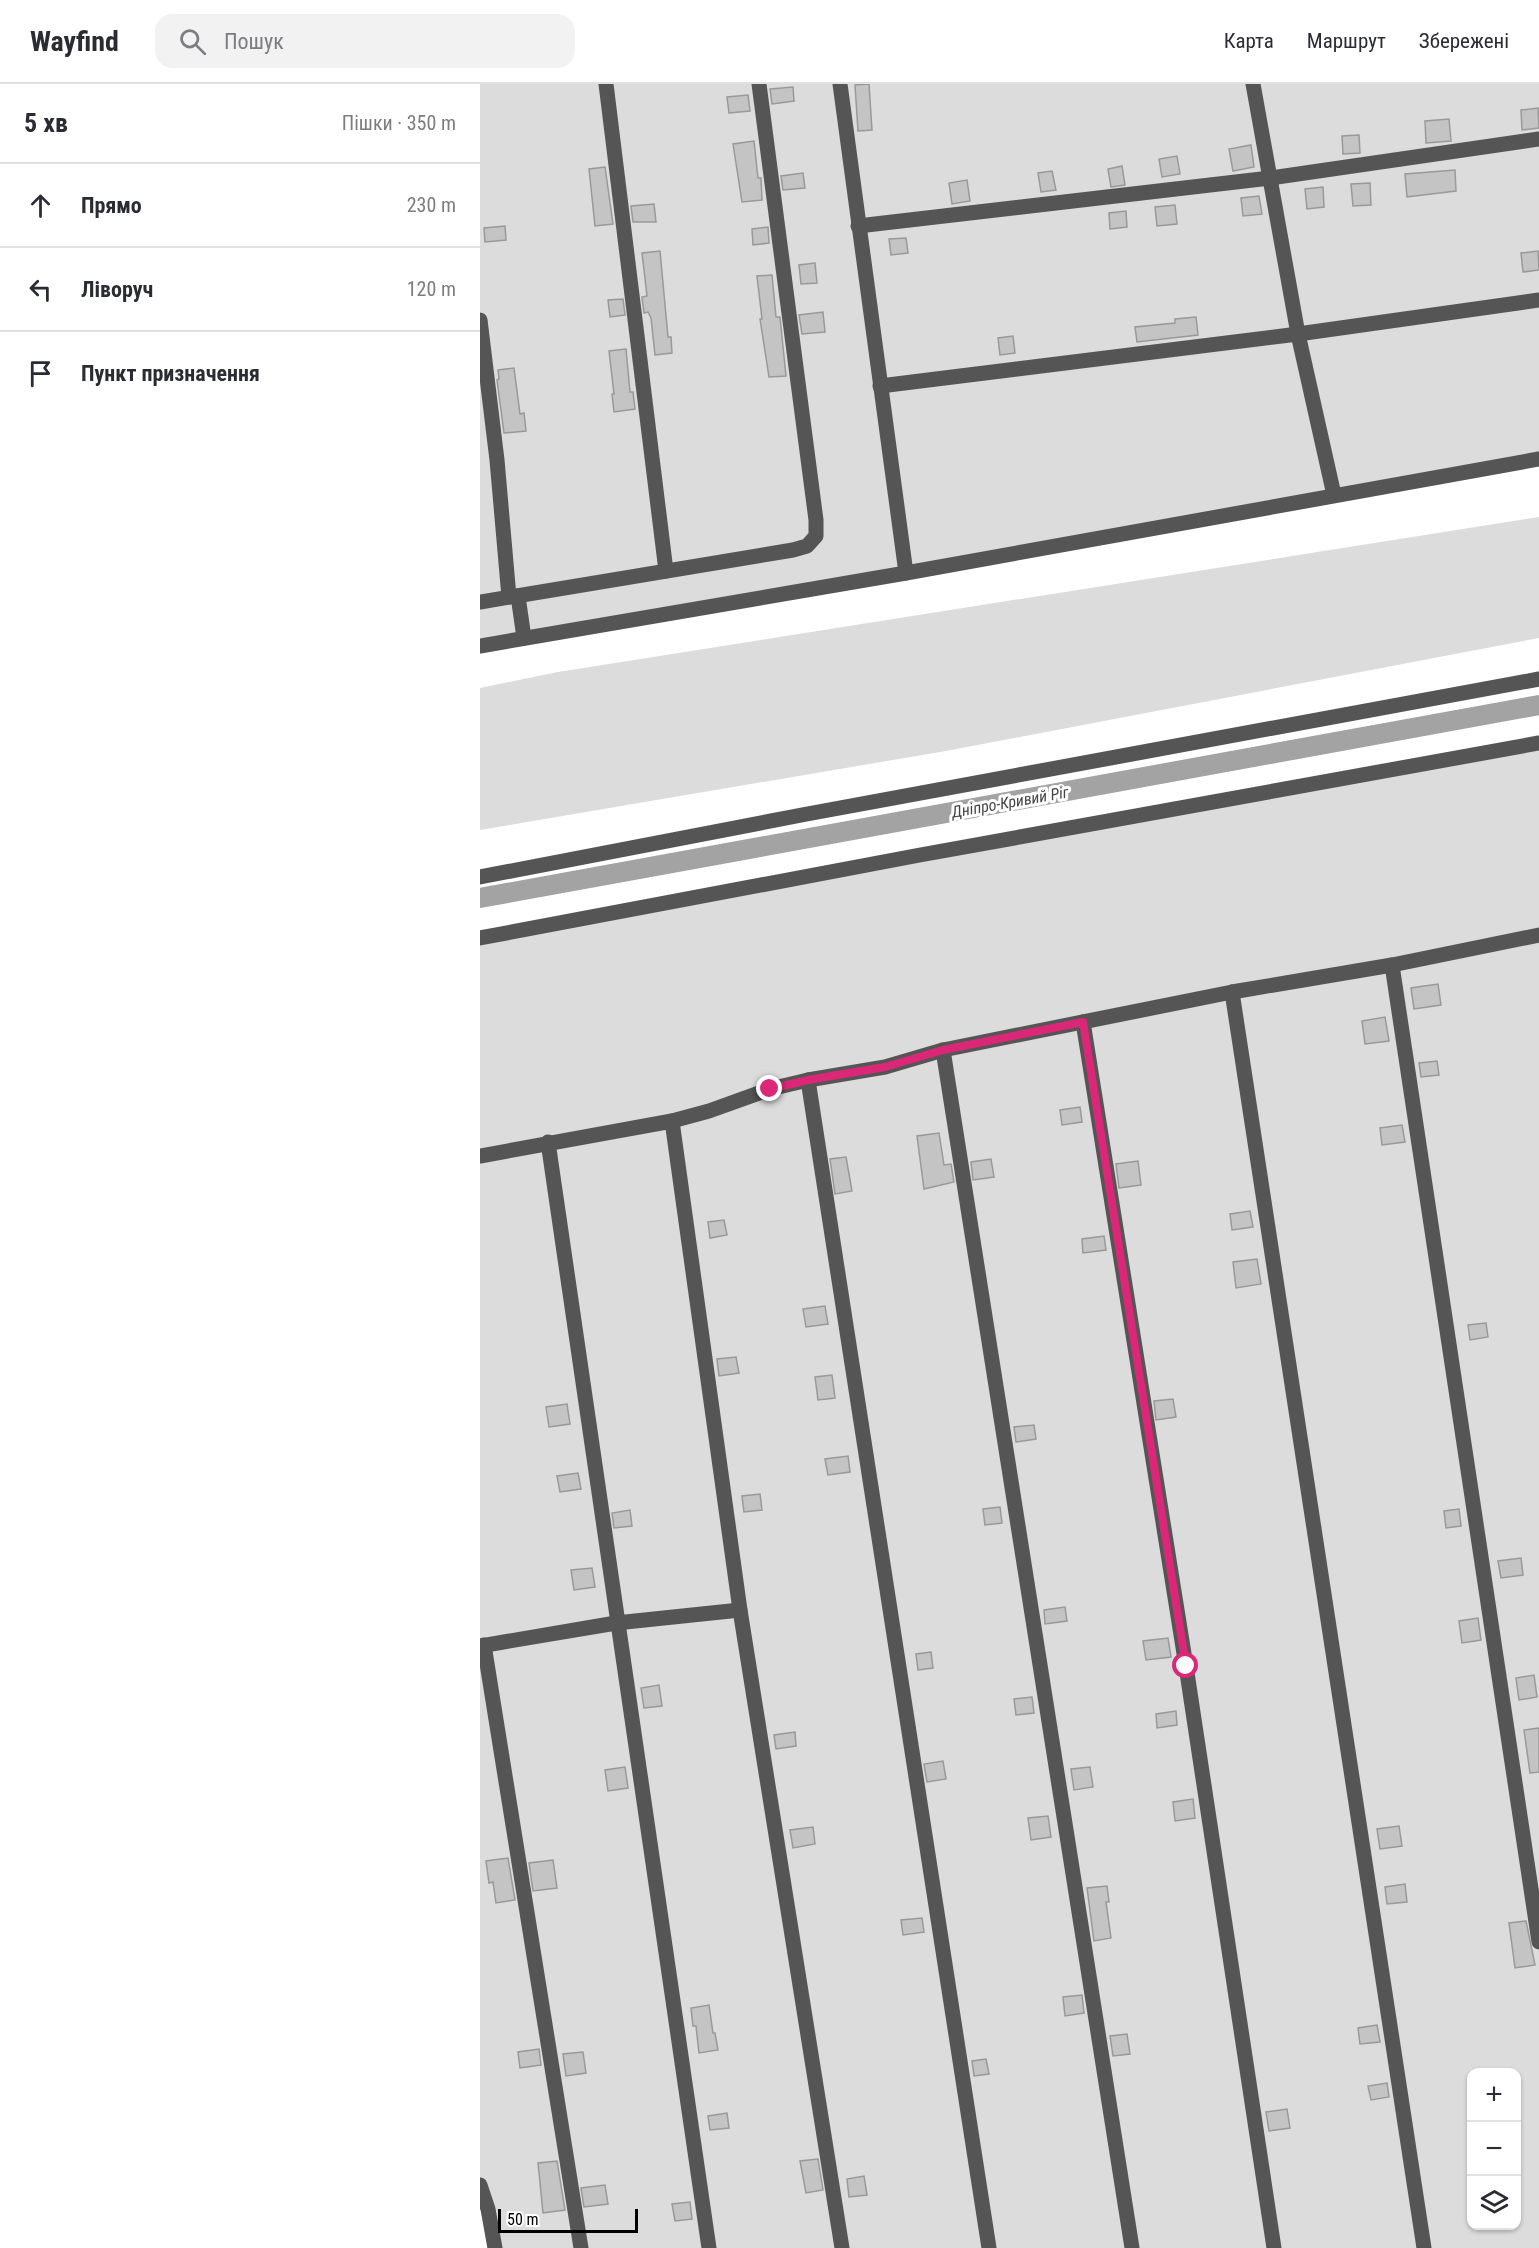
<!DOCTYPE html>
<html lang="uk">
<head>
<meta charset="utf-8">
<style>
	:root { --surface:#fff; --page:#f2f2f3; --text:#2b2b33; --muted:#7c7c81; --line:#e1e1e2 }
	body { margin:0; font-family:"Roboto Condensed",sans-serif; background:var(--page); color:var(--text) }
	.controls { position:absolute; right:18px; bottom:18px; display:grid; overflow:hidden; border-radius:12px; box-shadow:0 2px 4px #0004 }
	.controls button { width:54px; height:54px; display:grid; place-items:center; padding:0; border:0; border-bottom:2px solid var(--line); background:var(--surface); color:var(--text); font:30px sans-serif }
	.scale { position:absolute; left:18px; bottom:15px; width:140px; box-sizing:border-box; padding-left:6px; border:3px solid #000; border-top:0; font-size:16px; line-height:21px; white-space:nowrap; color:#000; -webkit-text-stroke:4px #fff; paint-order:stroke }
	.stop { position:absolute; width:18px; height:18px; margin:-14px; border:4px solid #db2777; border-radius:50%; background:#fff }
	.stop.end { background:#db2777; border-color:#fff; box-shadow:0 2px 6px #0008 }
	.list { margin:0; padding:0; list-style:none }
	h2 { display:flex; justify-content:space-between; align-items:center; height:78px; margin:0; padding:0 24px; font-size:26px }
	h2 small { font-size:20px; font-weight:400; color:var(--muted) }
	.list li { display:grid; grid-template-columns:39px 1fr auto; gap:18px; align-items:center; box-sizing:border-box; height:84px; padding:0 24px; border-top:2px solid var(--line) }
	.list b { display:block; font-size:22px; white-space:nowrap }
	.list em { font-size:20px; font-style:normal; color:var(--muted) }
	.icon { flex:none; width:33px; height:33px; fill:none; stroke:currentColor; stroke-width:2; stroke-linecap:round; stroke-linejoin:round }
	.map { position:relative; flex:none; width:1059px; height:2164px; overflow:hidden }
	header { display:flex; align-items:center; gap:36px; box-sizing:border-box; height:84px; padding:0 30px; background:var(--surface); border-bottom:2px solid var(--line) }
	header strong { font-size:28px }
	nav { display:flex; gap:33px; margin-inline-start:auto; font-size:21px }
	.search { width:420px; height:54px; background:var(--page); display:flex; align-items:center; gap:15px; box-sizing:border-box; padding:0 21px; border-radius:18px; color:var(--muted); font-size:22px }
	main { display:flex }
	aside { flex:1; background:var(--surface) }
	.map>svg:first-child { display:block }
	.green { fill:#dcdcdc; fill-rule:evenodd }
	.lines { fill:none; stroke-linecap:round; stroke-linejoin:round }
	.canal { stroke:#a3a3a3; stroke-width:20 }
	.building { fill:#c4c4c4; stroke:#999; stroke-width:1.5 }
	.minor { stroke:#555; stroke-width:15 }
	.route { stroke:#db2777; stroke-width:8 }
	.labels { text-anchor:middle; dominant-baseline:central; stroke-width:6; stroke-linejoin:round; paint-order:stroke }
	.water-label { font-size:16px; font-style:italic; fill:#444; stroke:#fff }
</style>
</head>
<body>
<header>
<strong>Wayfind</strong>
<div class="search"><svg class="icon" aria-label="search" viewBox="0 0 24 24"><circle cx="10" cy="10" r="6"/><path d="M15 15l6 6"/></svg>Пошук</div>
<nav><a>Карта</a><a>Маршрут</a><a>Збережені</a></nav>
</header>
<main>
<aside>
<h2>5 хв<small>Пішки · 350 m</small></h2>
<ul class="list">
<li><svg class="icon" aria-label="ahead" viewBox="0 0 24 24"><path d="M12 20V5M6 11l6-6 6 6"/></svg><div><b>Прямо</b></div><em>230 m</em></li>
<li><svg class="icon" aria-label="left" viewBox="0 0 24 24"><path d="M17 20v-9H6M10 6l-5 5 5 5"/></svg><div><b>Ліворуч</b></div><em>120 m</em></li>
<li><svg class="icon" aria-label="arrive" viewBox="0 0 24 24"><path d="M6 21V4h12l-3 4 3 4H6"/></svg><div><b>Пункт призначення</b></div></li>
</ul>
</aside>
<div class="map">
<svg width="1059" height="2164" viewBox="0 0 1059 2164">
	<rect width="100%" height="100%" fill="#fff"/>
	<g class="green">
		<polygon points="0,0 1059,0 1059,375 0,562"/>
		<polygon points="1059,433 1059,554 466,667 0,746 0,604 78,588"/>
		<path d="M1059,659v1505h-1044l-15,-63v-1247zM992,1988h44v154h-44z"/>
	</g>
	<g class="lines">
		<polyline class="canal" points="0,814 1059,621"/>
	</g>
	<g class="building">
		<polygon points="389,0 392,46 378,47 375,1"/>
		<polygon points="313,3 314,17 292,20 290,5"/>
		<polygon points="268,11 270,27 249,29 247,13"/>
		<polygon points="1058,24 1059,44 1042,46 1041,26"/>
		<polygon points="969,35 971,57 946,59 945,37"/>
		<polygon points="879,51 880,69 863,70 862,52"/>
		<polygon points="274,57 278,94 281,94 282,116 262,118 253,60"/>
		<polygon points="771,61 774,83 753,87 749,65"/>
		<polygon points="697,72 700,90 682,93 679,75"/>
		<polygon points="642,82 645,101 631,103 628,85"/>
		<polygon points="125,83 133,140 115,142 109,85"/>
		<polygon points="975,86 976,107 927,113 925,90"/>
		<polygon points="572,87 576,106 561,108 558,89"/>
		<polygon points="323,89 325,104 303,106 301,92"/>
		<polygon points="487,96 490,117 472,120 469,99"/>
		<polygon points="890,99 891,121 873,122 871,100"/>
		<polygon points="843,103 844,123 827,125 825,105"/>
		<polygon points="779,112 782,130 763,132 761,114"/>
		<polygon points="174,120 176,138 153,138 151,122"/>
		<polygon points="695,121 697,140 677,142 675,123"/>
		<polygon points="646,127 647,143 630,145 629,129"/>
		<polygon points="25,142 26,156 5,158 4,144"/>
		<polygon points="288,143 289,159 273,161 272,145"/>
		<polygon points="426,154 428,169 411,171 409,155"/>
		<polygon points="180,167 188,253 191,253 192,269 175,271 171,234 168,228 164,229 162,213 167,212 162,169"/>
		<polygon points="1058,167 1059,186 1043,188 1041,169"/>
		<polygon points="335,179 337,199 321,200 319,181"/>
		<polygon points="292,191 296,233 300,233 306,292 289,293 280,235 282,235 277,192"/>
		<polygon points="143,215 145,231 130,233 128,216"/>
		<polygon points="343,228 345,248 322,250 319,231"/>
		<polygon points="716,233 718,251 657,258 655,243 695,239 695,235"/>
		<polygon points="533,252 535,269 520,271 518,254"/>
		<polygon points="146,265 150,308 153,308 155,325 134,328 132,310 134,310 129,267"/>
		<polygon points="34,284 40,330 44,329 46,347 24,349 17,296 19,295 18,286"/>
		<polygon points="958,900 961,921 934,925 931,904"/>
		<polygon points="905,933 909,957 885,960 882,937"/>
		<polygon points="957,977 959,991 941,993 939,979"/>
		<polygon points="600,1023 602,1038 582,1041 580,1026"/>
		<polygon points="922,1041 925,1058 902,1061 900,1044"/>
		<polygon points="459,1049 464,1081 471,1080 474,1098 444,1105 437,1052"/>
		<polygon points="366,1073 372,1107 355,1110 350,1075"/>
		<polygon points="511,1075 514,1093 493,1096 491,1078"/>
		<polygon points="658,1077 661,1101 639,1104 636,1080"/>
		<polygon points="770,1127 773,1143 752,1146 750,1130"/>
		<polygon points="244,1136 247,1151 230,1154 228,1138"/>
		<polygon points="624,1152 626,1166 603,1169 602,1155"/>
		<polygon points="777,1175 781,1200 756,1204 753,1178"/>
		<polygon points="345,1222 348,1240 326,1243 323,1225"/>
		<polygon points="1006,1239 1008,1253 990,1256 988,1241"/>
		<polygon points="256,1273 259,1289 239,1292 237,1275"/>
		<polygon points="352,1291 355,1314 338,1316 335,1293"/>
		<polygon points="693,1315 696,1333 676,1336 674,1317"/>
		<polygon points="87,1320 90,1340 69,1343 66,1323"/>
		<polygon points="554,1341 556,1355 536,1358 534,1343"/>
		<polygon points="368,1372 370,1388 348,1391 345,1375"/>
		<polygon points="98,1389 101,1405 80,1408 77,1392"/>
		<polygon points="280,1410 282,1426 264,1428 262,1412"/>
		<polygon points="520,1423 522,1439 505,1441 503,1425"/>
		<polygon points="979,1425 981,1442 966,1444 964,1427"/>
		<polygon points="150,1426 152,1442 134,1444 132,1429"/>
		<polygon points="1041,1474 1043,1491 1021,1494 1018,1477"/>
		<polygon points="112,1484 115,1503 94,1506 91,1486"/>
		<polygon points="585,1523 587,1537 565,1540 564,1526"/>
		<polygon points="998,1534 1001,1556 982,1559 979,1537"/>
		<polygon points="688,1554 691,1573 666,1576 663,1557"/>
		<polygon points="451,1568 453,1584 438,1586 436,1570"/>
		<polygon points="1054,1591 1057,1613 1039,1616 1036,1594"/>
		<polygon points="179,1601 182,1622 164,1624 161,1604"/>
		<polygon points="552,1613 554,1629 536,1631 534,1615"/>
		<polygon points="696,1627 697,1641 677,1644 676,1630"/>
		<polygon points="1059,1644 1059,1688 1050,1689 1044,1646"/>
		<polygon points="315,1648 316,1662 296,1665 294,1651"/>
		<polygon points="463,1677 466,1695 447,1698 444,1680"/>
		<polygon points="145,1683 148,1704 128,1707 125,1686"/>
		<polygon points="610,1683 613,1703 594,1706 591,1685"/>
		<polygon points="713,1715 715,1734 695,1737 693,1718"/>
		<polygon points="568,1732 571,1753 551,1756 548,1734"/>
		<polygon points="919,1742 922,1762 900,1765 897,1745"/>
		<polygon points="333,1743 335,1760 313,1764 310,1746"/>
		<polygon points="28,1774 35,1816 16,1819 13,1798 9,1799 6,1777"/>
		<polygon points="73,1776 77,1804 53,1807 49,1779"/>
		<polygon points="925,1800 927,1818 907,1820 905,1803"/>
		<polygon points="627,1802 629,1818 626,1818 631,1854 614,1857 607,1804"/>
		<polygon points="442,1834 444,1848 423,1851 421,1836"/>
		<polygon points="1046,1837 1055,1881 1035,1884 1029,1839"/>
		<polygon points="602,1911 604,1929 585,1932 583,1913"/>
		<polygon points="229,1921 233,1949 235,1949 238,1966 219,1969 216,1942 213,1942 211,1924"/>
		<polygon points="897,1941 900,1958 880,1960 878,1944"/>
		<polygon points="647,1950 650,1970 633,1972 630,1952"/>
		<polygon points="59,1965 61,1981 40,1984 38,1968"/>
		<polygon points="103,1968 106,1989 86,1992 83,1970"/>
		<polygon points="506,1975 509,1990 494,1992 492,1977"/>
		<polygon points="907,1999 909,2013 891,2016 888,2002"/>
		<polygon points="807,2025 810,2044 789,2047 786,2028"/>
		<polygon points="247,2029 249,2044 230,2046 228,2032"/>
		<polygon points="338,2075 343,2106 326,2109 320,2077"/>
		<polygon points="77,2077 85,2126 63,2129 58,2079"/>
		<polygon points="384,2092 387,2111 369,2113 367,2095"/>
		<polygon points="125,2101 128,2120 104,2123 101,2104"/>
		<polygon points="210,2118 212,2135 195,2137 192,2120"/>
	</g>
	<g class="lines">
		<g class="minor">
			<polyline points="126,0 186,487"/>
			<polyline points="360,0 426,489"/>
			<polyline points="773,0 818,250 854,411"/>
			<polyline points="378,142 790,94 1059,55"/>
			<polyline points="0,236 17,376 29,513"/>
			<polyline points="400,302 818,250 1059,216"/>
			<polyline points="38,512 44,554"/>
			<polyline points="0,518 313,466 327,462 336,452 336,436 279,0"/>
			<polyline points="0,562 426,489 1059,375"/>
			<polyline points="0,793 327,730 1059,595"/>
			<polyline points="0,854 440,771 1059,659"/>
			<polyline points="912,881 1059,1858"/>
			<polyline points="752,908 944,2164"/>
			<polyline points="603,938 706,1582 794,2164"/>
			<polyline points="463,966 652,2164"/>
			<polyline points="328,996 509,2164"/>
			<polyline points="192,1037 260,1526 362,2164"/>
			<polyline points="68,1058 229,2164"/>
			<polyline points="0,1072 192,1037 229,1027 290,1005 328,996 405,983 463,966 752,908 912,881 1059,851"/>
			<polyline points="4,1561 101,2164"/>
			<polyline points="0,1562 136,1539 260,1526"/>
			<polyline points="0,2101 8,2125 15,2164"/>
		</g>
	</g>
	<g class="lines">
		<polyline class="route" points="290,1005 328,996 405,983 463,966 603,938 706,1582"/>
	</g>
	<g class="labels">
		<g class="water-label">
			<text transform="translate(530 718) rotate(-10)">Дніпро-Кривий Ріг</text>
		</g>
	</g>
</svg>
<div class="controls">
<button>+</button>
<button>−</button>
<button><svg class="icon" aria-label="layers" viewBox="0 0 24 24"><path d="M12 4l9 5-9 5-9-5zM3 14l9 5 9-5"/></svg></button>
</div>
<div class="scale">50 m</div>
<div class="stop" style="left:706px;top:1582px"></div>
<div class="stop end" style="left:290px;top:1005px"></div>
</div>
</main>
</body>
</html>
